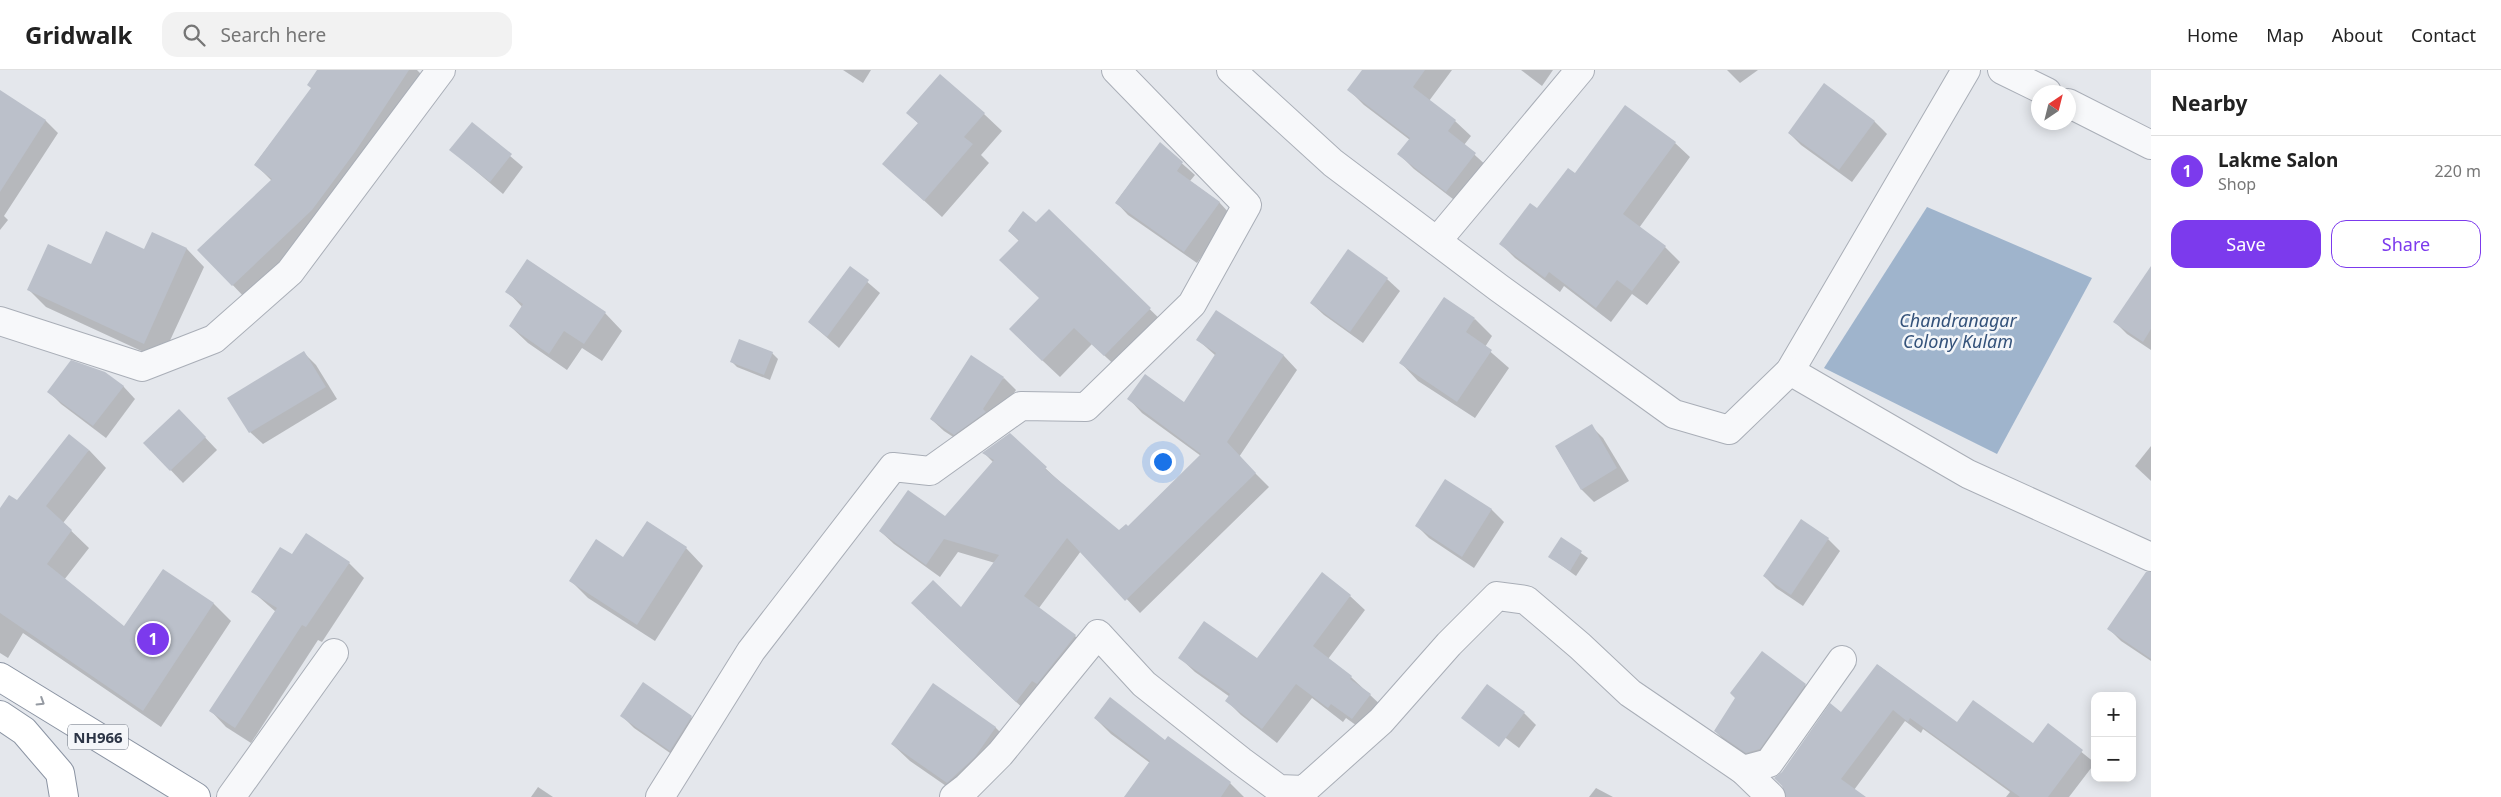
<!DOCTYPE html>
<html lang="en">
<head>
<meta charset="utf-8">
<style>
	:root { --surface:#fff; --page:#f2f2f2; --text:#222; --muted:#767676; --line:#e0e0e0; --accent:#7c3aed }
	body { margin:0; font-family:"Noto Sans",sans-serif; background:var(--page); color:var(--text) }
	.controls { position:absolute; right:15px; bottom:15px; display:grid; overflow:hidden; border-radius:10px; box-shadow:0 2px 12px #0003 }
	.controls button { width:45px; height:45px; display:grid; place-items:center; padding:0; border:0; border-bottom:1px solid var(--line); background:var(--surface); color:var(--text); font:25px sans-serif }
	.compass { position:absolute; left:2031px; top:15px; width:45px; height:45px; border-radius:50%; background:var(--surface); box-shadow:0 2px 12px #0003; rotate:35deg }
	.you { position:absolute; left:1162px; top:391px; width:18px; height:18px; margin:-12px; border:4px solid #fff; border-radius:50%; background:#1a73e8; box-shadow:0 0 0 8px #1a73e833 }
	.badge { display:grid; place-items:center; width:32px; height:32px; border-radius:50%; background:var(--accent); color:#fff; font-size:16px; font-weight:700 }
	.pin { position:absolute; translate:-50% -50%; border:2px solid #fff; box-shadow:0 1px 5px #0006 }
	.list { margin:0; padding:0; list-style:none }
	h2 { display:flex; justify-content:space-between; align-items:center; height:65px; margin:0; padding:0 20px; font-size:21px }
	h2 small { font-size:16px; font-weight:400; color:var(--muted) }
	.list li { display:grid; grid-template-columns:32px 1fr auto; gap:15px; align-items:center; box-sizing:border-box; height:70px; padding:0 20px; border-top:1px solid var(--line) }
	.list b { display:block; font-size:19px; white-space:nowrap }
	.list p { margin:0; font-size:16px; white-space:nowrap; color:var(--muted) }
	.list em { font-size:16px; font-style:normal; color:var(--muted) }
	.actions { display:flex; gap:10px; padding:15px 20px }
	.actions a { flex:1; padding:11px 0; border:1px solid var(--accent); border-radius:15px; text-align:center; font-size:18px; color:var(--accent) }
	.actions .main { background:var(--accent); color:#fff }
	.icon { flex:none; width:28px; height:28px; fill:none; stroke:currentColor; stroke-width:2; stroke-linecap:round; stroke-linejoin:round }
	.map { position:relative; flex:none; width:2151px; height:727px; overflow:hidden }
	header { display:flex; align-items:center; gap:30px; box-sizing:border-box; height:70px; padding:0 25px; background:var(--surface); border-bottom:1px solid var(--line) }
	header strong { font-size:24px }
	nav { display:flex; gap:28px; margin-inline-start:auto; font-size:18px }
	.search { width:350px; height:45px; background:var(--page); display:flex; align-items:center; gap:12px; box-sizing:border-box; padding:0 18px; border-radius:15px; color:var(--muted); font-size:19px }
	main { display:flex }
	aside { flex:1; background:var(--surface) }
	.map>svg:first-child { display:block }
	.water { fill:#9fb4cc }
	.shadow { fill:#0003 }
	.building { fill:#bbc0ca }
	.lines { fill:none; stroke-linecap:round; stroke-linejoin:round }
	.street-casing { stroke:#a9aeb7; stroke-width:30 }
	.highway-casing { stroke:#8b94a3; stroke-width:30 }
	.street { stroke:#f7f8fa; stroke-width:28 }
	.highway { stroke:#fff; stroke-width:28 }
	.oneway { stroke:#959aa2 }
	.labels { text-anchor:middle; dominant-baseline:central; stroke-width:5; stroke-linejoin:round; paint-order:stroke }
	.shield { fill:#f4f6f9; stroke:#676e7b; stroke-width:1 }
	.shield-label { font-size:15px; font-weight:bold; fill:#2b3445 }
	.water-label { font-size:18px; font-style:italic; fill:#34527a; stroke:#f4f6f9 }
</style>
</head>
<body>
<header>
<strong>Gridwalk</strong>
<div class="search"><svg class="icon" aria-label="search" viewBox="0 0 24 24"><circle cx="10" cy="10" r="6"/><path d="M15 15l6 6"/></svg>Search here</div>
<nav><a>Home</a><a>Map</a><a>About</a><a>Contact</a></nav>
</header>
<main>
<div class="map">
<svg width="2151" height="727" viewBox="0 0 2151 727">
	<rect width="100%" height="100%" fill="#e4e7ec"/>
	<polygon class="water" points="1927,137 2092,208 1997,384 1824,298"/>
	<g class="shadow">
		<polygon points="319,0 417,0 428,11 249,232 199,180 272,111 255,94 312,19"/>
		<polygon points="843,0 871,0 863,13"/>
		<polygon points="1364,0 1452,0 1429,31 1455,51 1471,66 1464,75 1490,99 1462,136 1414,99 1399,84 1410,70 1364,35 1349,20"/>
		<polygon points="1521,0 1553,0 1542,16"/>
		<polygon points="1727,0 1758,0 1740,13"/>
		<polygon points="1825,15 1875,52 1887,64 1852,112 1801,75 1789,63"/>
		<polygon points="8,26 46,51 58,63 4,146 8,150 0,160 0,38"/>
		<polygon points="908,43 984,44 1002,61 981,85 989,93 942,147 884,94 919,54"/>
		<polygon points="472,54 523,97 503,124 451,80"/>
		<polygon points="1675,73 1690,87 1639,158 1665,177 1680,192 1647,235 1632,224 1611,252 1564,216 1560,222 1515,188 1501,174 1537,140"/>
		<polygon points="1160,74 1195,105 1190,111 1219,132 1231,145 1197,193 1128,145 1116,132"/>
		<polygon points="1049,141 1167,256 1122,302 1092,274 1060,307 1027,276 1040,228 1019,171 1009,161 1036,153"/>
		<polygon points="153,164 187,179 204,197 161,290 46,237 28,219 91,196 145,180"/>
		<polygon points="1348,181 1387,209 1400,221 1363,273 1324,245 1311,233"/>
		<polygon points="850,197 880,223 839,278 809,252"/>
		<polygon points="2151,210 2151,280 2127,264 2115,252"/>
		<polygon points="507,221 605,243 622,261 602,291 582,278 567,300 528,273 510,256 523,238"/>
		<polygon points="1216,241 1284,286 1297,300 1239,387 1269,417 1140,543 1081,481 1039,538 1075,566 1088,579 1030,645 926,547 961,539 995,493 958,482 940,507 894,474 880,461 945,447 993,392 984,383 1010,365 1060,412 1120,462 1128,458 1201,386 1142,343 1129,329 1184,334 1216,286 1198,270"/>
		<polygon points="1475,249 1492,266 1485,277 1509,298 1475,348 1418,311 1401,293"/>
		<polygon points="304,283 316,295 337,329 263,374 250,362 229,328"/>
		<polygon points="772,283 778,289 770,310 737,297 731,291"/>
		<polygon points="1004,308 1016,320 995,352 967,376 944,361 931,349"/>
		<polygon points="123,316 135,329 106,368 61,334 49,322"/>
		<polygon points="179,340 217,380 183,413 145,373"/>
		<polygon points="1591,356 1603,368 1629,411 1594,432 1582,420 1556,377"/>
		<polygon points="2151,376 2151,411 2135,396"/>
		<polygon points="89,380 106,398 63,453 89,478 64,510 124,558 163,501 214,534 231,551 161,657 23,563 8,588 0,583 0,440 17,432"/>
		<polygon points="1446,411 1492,440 1504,452 1474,498 1429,468 1417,456"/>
		<polygon points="1561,469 1588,488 1576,506 1550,487"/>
		<polygon points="1828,469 1840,481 1803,536 1776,518 1764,506"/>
		<polygon points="686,478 703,496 655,571 588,528 571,511 624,488"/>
		<polygon points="293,486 349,493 364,508 322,572 318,570 251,673 226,657 211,641 276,542 253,522"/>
		<polygon points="2151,509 2151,591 2121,571 2109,559"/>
		<polygon points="1350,526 1365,540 1328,589 1351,607 1385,639 1367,663 1346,648 1343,652 1312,628 1277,673 1241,645 1227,631 1230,627 1195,602 1180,588 1257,590"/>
		<polygon points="1878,595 1957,654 2033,675 2048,655 2095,693 2069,727 2006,727 2010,722 1923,659 1921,663 1905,651 1854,720 1864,727 1787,727 1783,703 1842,643"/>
		<polygon points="1805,615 1817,628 1759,695 1727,673 1715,661 1736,628"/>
		<polygon points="1524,643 1536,655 1519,678 1482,650"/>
		<polygon points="622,646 691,647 703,659 683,692 634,658"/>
		<polygon points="1095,648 1230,713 1244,727 1125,727 1150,693 1111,664"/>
		<polygon points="995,657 1013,675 962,727 910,691 892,674"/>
		<polygon points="538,717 553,727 531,727"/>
		<polygon points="1596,718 1613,727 1589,727"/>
	</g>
	<g class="building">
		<polygon points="317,0 409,0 355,82 312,140 232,216 197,180 272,109 254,95 311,18 307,15"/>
		<polygon points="1362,0 1425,0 1413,17 1456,50 1448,61 1476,83 1446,122 1397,84 1410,68 1347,20"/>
		<polygon points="940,4 985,43 964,67 973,74 924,131 882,94 918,53 906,43"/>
		<polygon points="1824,13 1875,51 1839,100 1788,63"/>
		<polygon points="0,20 46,50 0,122"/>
		<polygon points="1625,35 1676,72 1623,144 1666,176 1632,221 1617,210 1596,238 1549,202 1545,208 1499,174 1530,133 1537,138 1568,98 1575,103"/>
		<polygon points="472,52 512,84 490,112 449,80"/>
		<polygon points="1160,72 1183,92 1177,101 1220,132 1184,182 1115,133"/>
		<polygon points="1049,139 1151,238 1104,286 1074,258 1042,291 1009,259 1039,228 999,190 1019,170 1008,161 1023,141 1036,152"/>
		<polygon points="106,161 144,179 152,162 187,178 144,274 27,220 48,174 91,194"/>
		<polygon points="1348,179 1388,208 1350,262 1310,233"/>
		<polygon points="527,189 606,242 584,274 564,261 549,284 509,256 523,234 505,222"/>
		<polygon points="850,196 869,210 827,267 808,252"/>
		<polygon points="2151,196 2151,259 2143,272 2113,252"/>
		<polygon points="1444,227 1475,248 1466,262 1492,280 1457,332 1399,293"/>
		<polygon points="1216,240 1284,285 1227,372 1256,403 1125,531 1067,468 1024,526 1076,565 1037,614 1032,611 1016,632 911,533 933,510 961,537 999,485 944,469 926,495 879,461 908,420 945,446 994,390 982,383 1010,363 1047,397 1045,399 1119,460 1126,454 1128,456 1201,384 1127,329 1145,304 1184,332 1216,283 1196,270"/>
		<polygon points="739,269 773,282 764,305 730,292"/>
		<polygon points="304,281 326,317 249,363 227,328"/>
		<polygon points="971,285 1004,307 983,339 986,342 954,365 930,349"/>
		<polygon points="71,290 105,302 124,316 93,356 47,322"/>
		<polygon points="179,339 206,367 170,401 143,373"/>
		<polygon points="1592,354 1617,398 1581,420 1555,376"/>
		<polygon points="69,364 89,380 46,436 72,460 47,494 124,556 163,499 214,533 143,641 0,543 0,438 9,425 17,430"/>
		<polygon points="1445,409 1492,439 1462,487 1415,456"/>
		<polygon points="1801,449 1829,468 1791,525 1763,506"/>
		<polygon points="647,451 687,477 637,555 569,511 596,469 623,487"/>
		<polygon points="306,463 350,492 306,557 302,555 235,658 209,641 277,538 251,522 280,477 292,484"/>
		<polygon points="1561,467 1582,481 1570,501 1548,487"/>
		<polygon points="1322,502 1351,525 1313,576 1352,606 1350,609 1371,624 1352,649 1331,634 1328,638 1296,614 1262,659 1225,631 1230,624 1178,588 1204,551 1257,588"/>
		<polygon points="2146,502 2151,502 2151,589 2107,559"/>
		<polygon points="1762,581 1806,614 1760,679 1746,683 1714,661 1735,628 1730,623"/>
		<polygon points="1877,594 1957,652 1973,630 2033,673 2048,653 2083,680 2048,727 2020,727 1910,648 1908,652 1893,640 1841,709 1866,727 1786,727 1782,716 1774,708 1782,702 1830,633 1841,642"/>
		<polygon points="643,612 692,646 670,681 620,646"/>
		<polygon points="933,613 996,657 975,687 947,713 891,674"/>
		<polygon points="1487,614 1525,642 1499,677 1461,648"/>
		<polygon points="1110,627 1165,670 1168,666 1231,712 1221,727 1124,727 1150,691 1094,648"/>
	</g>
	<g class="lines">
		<defs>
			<g id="street">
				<polyline points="1231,0 1333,93 1499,218 1674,344 1729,360 1790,301 1966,0"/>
				<polyline points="2002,0 2047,22"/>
				<polyline points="2068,33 2151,75"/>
				<polyline points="1437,171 1580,0"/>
				<polyline points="0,251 142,297 214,269 290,202 441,0"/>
				<polyline points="1790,301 1968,404 2151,487"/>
				<polyline points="1743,700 1771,727"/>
				<polyline points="231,727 334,583"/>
				<polyline points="660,727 751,581 893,397 930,401 1021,336 1086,337 1192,234 1247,135 1116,0"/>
				<polyline points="954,727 967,717 1000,684 1098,564 1144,614 1241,691 1279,719 1304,720 1381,651 1449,574 1497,526 1526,530 1580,576 1630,623 1743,700 1769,693 1842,590"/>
			</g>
			<g id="highway">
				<polyline points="0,607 196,727"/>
				<polyline points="0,645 24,661 60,703 64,727"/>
			</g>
		</defs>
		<use href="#street" class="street-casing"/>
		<use href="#highway" class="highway-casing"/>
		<use href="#street" class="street"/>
		<use href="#highway" class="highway"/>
	</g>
	<defs><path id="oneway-chevron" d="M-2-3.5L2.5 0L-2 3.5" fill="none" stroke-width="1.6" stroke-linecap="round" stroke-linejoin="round" transform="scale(1.25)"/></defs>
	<use class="oneway" href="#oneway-chevron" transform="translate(41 632) rotate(32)"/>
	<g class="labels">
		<rect class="shield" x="68" y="654.5" width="60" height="25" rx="4"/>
		<g class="shield-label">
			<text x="98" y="667">NH966</text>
		</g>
		<g class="water-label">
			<text x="1958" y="250">Chandranagar<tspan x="1958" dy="21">Colony Kulam</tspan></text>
		</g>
	</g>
</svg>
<div class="controls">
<button>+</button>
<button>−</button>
</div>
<svg class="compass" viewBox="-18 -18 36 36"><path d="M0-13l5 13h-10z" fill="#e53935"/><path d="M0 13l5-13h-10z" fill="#767676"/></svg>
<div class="you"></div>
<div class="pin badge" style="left:153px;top:569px">1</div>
</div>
<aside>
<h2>Nearby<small></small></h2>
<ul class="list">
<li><span class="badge">1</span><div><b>Lakme Salon</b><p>Shop</p></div><em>220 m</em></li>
</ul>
<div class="actions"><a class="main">Save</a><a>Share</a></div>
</aside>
</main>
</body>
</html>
